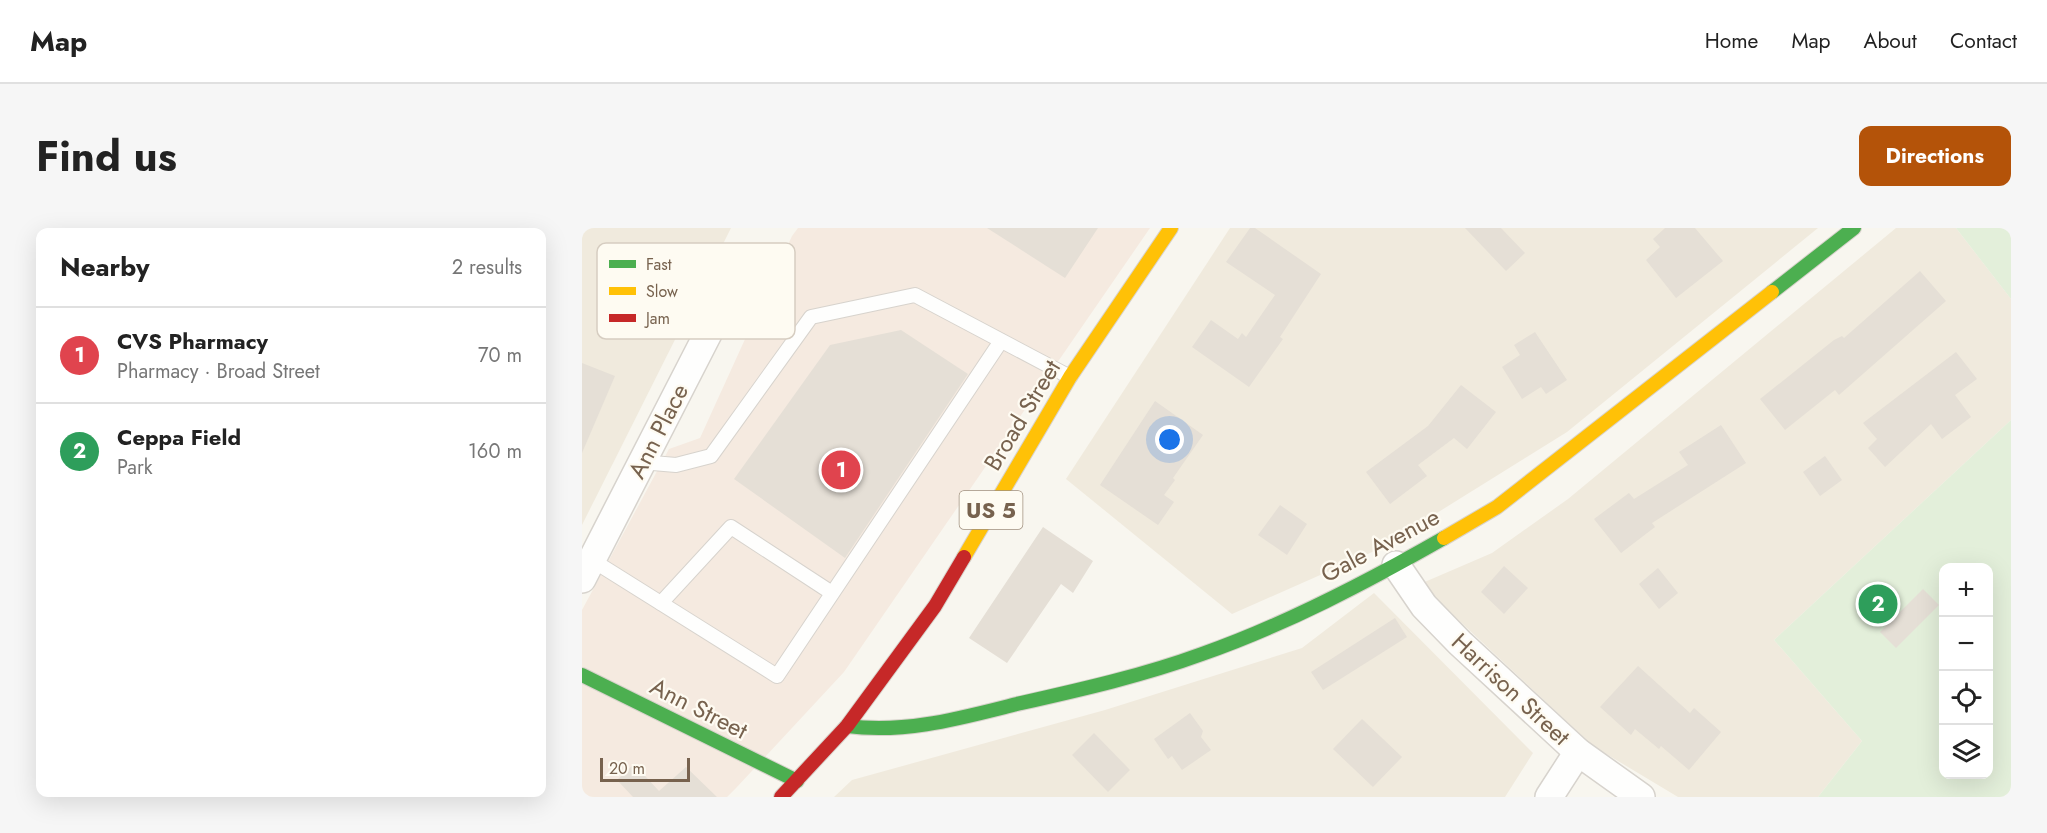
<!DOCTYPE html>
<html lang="en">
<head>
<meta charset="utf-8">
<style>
	:root { --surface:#fff; --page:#f6f6f6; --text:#222; --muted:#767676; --line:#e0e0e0; --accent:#b45309 }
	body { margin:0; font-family:Jost,sans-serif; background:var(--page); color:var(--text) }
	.controls { position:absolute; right:18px; bottom:18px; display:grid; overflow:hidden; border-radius:12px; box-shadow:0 6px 24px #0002 }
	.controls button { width:54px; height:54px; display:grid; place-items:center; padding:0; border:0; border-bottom:2px solid var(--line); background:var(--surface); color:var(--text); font:30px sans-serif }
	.scale { position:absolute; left:18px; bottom:15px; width:90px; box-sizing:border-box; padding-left:6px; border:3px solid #77624e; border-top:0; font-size:16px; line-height:21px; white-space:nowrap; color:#77624e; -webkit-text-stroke:4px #fefbf2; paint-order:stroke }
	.you { position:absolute; left:588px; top:212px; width:21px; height:21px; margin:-15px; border:4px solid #fff; border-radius:50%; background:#1a73e8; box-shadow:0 0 0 9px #1a73e833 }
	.badge { display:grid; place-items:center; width:39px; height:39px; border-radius:50%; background:var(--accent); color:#fff; font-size:20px; font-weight:700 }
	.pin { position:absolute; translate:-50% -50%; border:3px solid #fff; box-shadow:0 2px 6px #0006 }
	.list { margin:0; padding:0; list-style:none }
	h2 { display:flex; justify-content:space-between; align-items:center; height:78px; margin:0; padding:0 24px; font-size:26px }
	h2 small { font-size:20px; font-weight:400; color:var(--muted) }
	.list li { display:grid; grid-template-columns:39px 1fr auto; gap:18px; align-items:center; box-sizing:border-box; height:96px; padding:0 24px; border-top:2px solid var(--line) }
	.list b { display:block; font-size:22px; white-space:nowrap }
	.list p { margin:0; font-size:20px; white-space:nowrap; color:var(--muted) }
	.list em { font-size:20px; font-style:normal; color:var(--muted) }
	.icon { flex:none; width:33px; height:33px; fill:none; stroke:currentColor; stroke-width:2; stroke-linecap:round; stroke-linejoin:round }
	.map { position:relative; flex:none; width:1429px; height:569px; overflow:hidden; border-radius:12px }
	header { display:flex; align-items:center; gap:36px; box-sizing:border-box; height:84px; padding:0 30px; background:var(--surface); border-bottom:2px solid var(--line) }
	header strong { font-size:28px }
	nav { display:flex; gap:33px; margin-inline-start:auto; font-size:21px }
	.intro { display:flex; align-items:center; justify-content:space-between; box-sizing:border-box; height:144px; padding:0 36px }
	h1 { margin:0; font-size:42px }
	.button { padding:15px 27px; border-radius:12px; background:var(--accent); color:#fff; font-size:21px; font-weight:700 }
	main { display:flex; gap:36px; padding:0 36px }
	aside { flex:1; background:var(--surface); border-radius:12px; box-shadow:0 6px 24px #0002 }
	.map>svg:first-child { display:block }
	.residential { fill:#f0eadd }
	.commercial { fill:#f5eae0 }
	.green { fill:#e3efda; fill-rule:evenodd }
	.building { fill:#e5dfd6 }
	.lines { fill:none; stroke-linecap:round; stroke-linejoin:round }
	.lane-casing { stroke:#d7d3cd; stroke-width:16 }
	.street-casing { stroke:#d7d3cd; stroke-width:30 }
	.fast-casing { stroke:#d8d3cc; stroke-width:16 }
	.slow-casing { stroke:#d8d3cc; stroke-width:16 }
	.jam-casing { stroke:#d8d3cc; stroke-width:16 }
	.lane { stroke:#fefefd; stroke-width:14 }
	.street { stroke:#fefefd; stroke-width:27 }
	.fast { stroke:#4caf50; stroke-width:14 }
	.slow { stroke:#ffc107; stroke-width:14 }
	.jam { stroke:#c62828; stroke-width:14 }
	.labels { text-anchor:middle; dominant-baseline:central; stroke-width:4.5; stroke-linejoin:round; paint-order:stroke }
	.shield { fill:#fefbf2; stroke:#a0907f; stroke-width:1.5 }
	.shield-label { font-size:22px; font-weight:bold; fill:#77624e }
	.street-label { font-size:24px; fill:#77624e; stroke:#fefbf2 }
	.key { fill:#fefbf2; stroke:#d6cdc1; stroke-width:1.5 }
	.key-label { font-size:16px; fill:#77624e }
</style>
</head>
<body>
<header>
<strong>Map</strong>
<nav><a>Home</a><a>Map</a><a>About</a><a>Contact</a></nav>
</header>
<div class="intro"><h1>Find us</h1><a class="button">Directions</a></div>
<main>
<aside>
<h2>Nearby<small>2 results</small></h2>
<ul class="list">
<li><span class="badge" style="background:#e0444e">1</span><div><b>CVS Pharmacy</b><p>Pharmacy · Broad Street</p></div><em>70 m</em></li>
<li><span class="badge" style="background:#2e9e5b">2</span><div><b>Ceppa Field</b><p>Park</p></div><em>160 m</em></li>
</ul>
</aside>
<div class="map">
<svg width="1429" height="569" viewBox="0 0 1429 569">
	<rect width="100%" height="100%" fill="#f8f6ef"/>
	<g class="residential">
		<polygon points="0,0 149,0 0,297"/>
		<polygon points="648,0 1236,0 985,204 797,321 650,386 484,251"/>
		<polygon points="1314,0 1374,0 1429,71 1429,192 1192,412 1280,513 1236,569 1096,569 1011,518 838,356 910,325 986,271"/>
		<polygon points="792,365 951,525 923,569 252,569 270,552 523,482 720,420"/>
	</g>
	<polygon class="commercial" points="216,0 568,0 262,444 155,559 145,569 0,569 0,382 87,221 118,210 210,8"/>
	<g class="green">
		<polygon points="1374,0 1429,0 1429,71"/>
		<path d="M1429,192v377h-193l44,-56 -88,-101zM1362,340h44v206h-44z"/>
	</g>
	<g class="building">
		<polygon points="405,0 516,0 483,50"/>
		<polygon points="668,0 673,0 739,46 698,109 701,111 667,159 610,119 629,92 656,111 660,105 664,109 693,67 644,34"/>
		<polygon points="883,0 919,0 943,25 924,43"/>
		<polygon points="1083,0 1113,0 1141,33 1094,70 1064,32 1078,19 1071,11"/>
		<polygon points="1338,43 1364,73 1257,167 1253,162 1203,202 1178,171 1252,112 1260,108 1262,110"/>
		<polygon points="319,102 386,146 263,330 152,251 248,117"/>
		<polygon points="953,104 985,152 964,166 959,159 940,171 920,139 938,127 932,117"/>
		<polygon points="1374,124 1395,151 1373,167 1389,189 1360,211 1349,196 1303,239 1286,220 1295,211 1281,195"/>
		<polygon points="0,135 33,148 0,225"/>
		<polygon points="879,157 914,184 885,221 872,210 836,237 845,248 808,276 784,244 846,198"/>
		<polygon points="573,173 621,207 591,250 593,252 582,267 592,274 576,297 518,257"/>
		<polygon points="1139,197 1164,235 1070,295 1073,299 1039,325 1012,291 1047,265 1052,271 1106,237 1097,224"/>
		<polygon points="1243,228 1260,252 1238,268 1221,244"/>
		<polygon points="698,277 725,296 705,327 676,307"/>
		<polygon points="461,299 511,333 491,365 479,356 425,435 387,410"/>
		<polygon points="922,338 946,360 922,386 899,364"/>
		<polygon points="1076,340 1096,365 1077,381 1057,356"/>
		<polygon points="1341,361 1357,377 1314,420 1298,404"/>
		<polygon points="813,390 825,409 741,462 729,444"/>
		<polygon points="1056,438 1108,485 1112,480 1139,504 1107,542 1079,518 1077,521 1053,501 1049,507 1018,479"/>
		<polygon points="608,485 621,503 619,509 629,522 600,542 590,528 586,531 572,511"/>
		<polygon points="780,491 820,529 791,559 751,521"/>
		<polygon points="512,505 548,542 526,564 490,527"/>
		<polygon points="52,536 77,563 104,539 135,569 51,569 35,552"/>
	</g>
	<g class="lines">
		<defs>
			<g id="lane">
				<polyline points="59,234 94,237 129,228 229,89 333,67 488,149"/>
				<polyline points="10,332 195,448 419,113"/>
				<polyline points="79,375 149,299 250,365"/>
			</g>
			<g id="street">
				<polyline points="814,337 842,378 878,415 996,524 1059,569"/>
				<polyline points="0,351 152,55"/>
				<polyline points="967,569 996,524"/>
			</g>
			<g id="fast">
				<polyline points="1190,64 1272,0"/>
				<polyline points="0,447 215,553"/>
				<path d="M265,498c58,8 114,-8 170,-22 62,-14 125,-28 185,-50 83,-29 165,-72 242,-116"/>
			</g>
			<g id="slow">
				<polyline points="862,310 915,279 1190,64"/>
				<polyline points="382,329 488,149 589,0"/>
			</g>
			<polyline id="jam" points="199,569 265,498 353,378 382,329"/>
		</defs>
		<use href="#lane" class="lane-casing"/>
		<use href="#street" class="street-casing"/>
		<use href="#fast" class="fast-casing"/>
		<use href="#slow" class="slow-casing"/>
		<use href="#jam" class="jam-casing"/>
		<use href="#lane" class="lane"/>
		<use href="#street" class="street"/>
		<use href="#fast" class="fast"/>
		<use href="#slow" class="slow"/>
		<use href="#jam" class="jam"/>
	</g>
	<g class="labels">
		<rect class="shield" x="377.5" y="263" width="63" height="38" rx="4.5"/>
		<g class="shield-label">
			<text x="409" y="282">US 5</text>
		</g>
		<g class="street-label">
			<text transform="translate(440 187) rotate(-59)">Broad Street</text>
			<text transform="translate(76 203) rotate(-63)">Ann Place</text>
			<text transform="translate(798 317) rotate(-28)">Gale Avenue</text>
			<text transform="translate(929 461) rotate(43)">Harrison Street</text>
			<text transform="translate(117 480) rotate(27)">Ann Street</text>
		</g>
	</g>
	<rect x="15" y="15" width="198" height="96" rx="9" class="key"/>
	<rect x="27" y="32" width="27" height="8" fill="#4caf50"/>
	<rect x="27" y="59" width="27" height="8" fill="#ffc107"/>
	<rect x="27" y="86" width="27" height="8" fill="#c62828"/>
	<g class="key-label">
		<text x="64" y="42">Fast</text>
		<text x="64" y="69">Slow</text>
		<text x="64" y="96">Jam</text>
	</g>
</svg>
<div class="controls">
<button>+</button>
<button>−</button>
<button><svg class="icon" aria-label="locate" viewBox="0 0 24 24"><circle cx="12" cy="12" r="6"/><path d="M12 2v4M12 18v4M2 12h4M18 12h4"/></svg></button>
<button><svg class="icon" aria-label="layers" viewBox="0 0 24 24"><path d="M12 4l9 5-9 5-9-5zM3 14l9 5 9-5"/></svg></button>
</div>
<div class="scale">20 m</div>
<div class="you"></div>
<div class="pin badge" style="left:259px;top:242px;background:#e0444e">1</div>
<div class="pin badge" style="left:1296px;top:376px;background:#2e9e5b">2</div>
</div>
</main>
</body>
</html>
